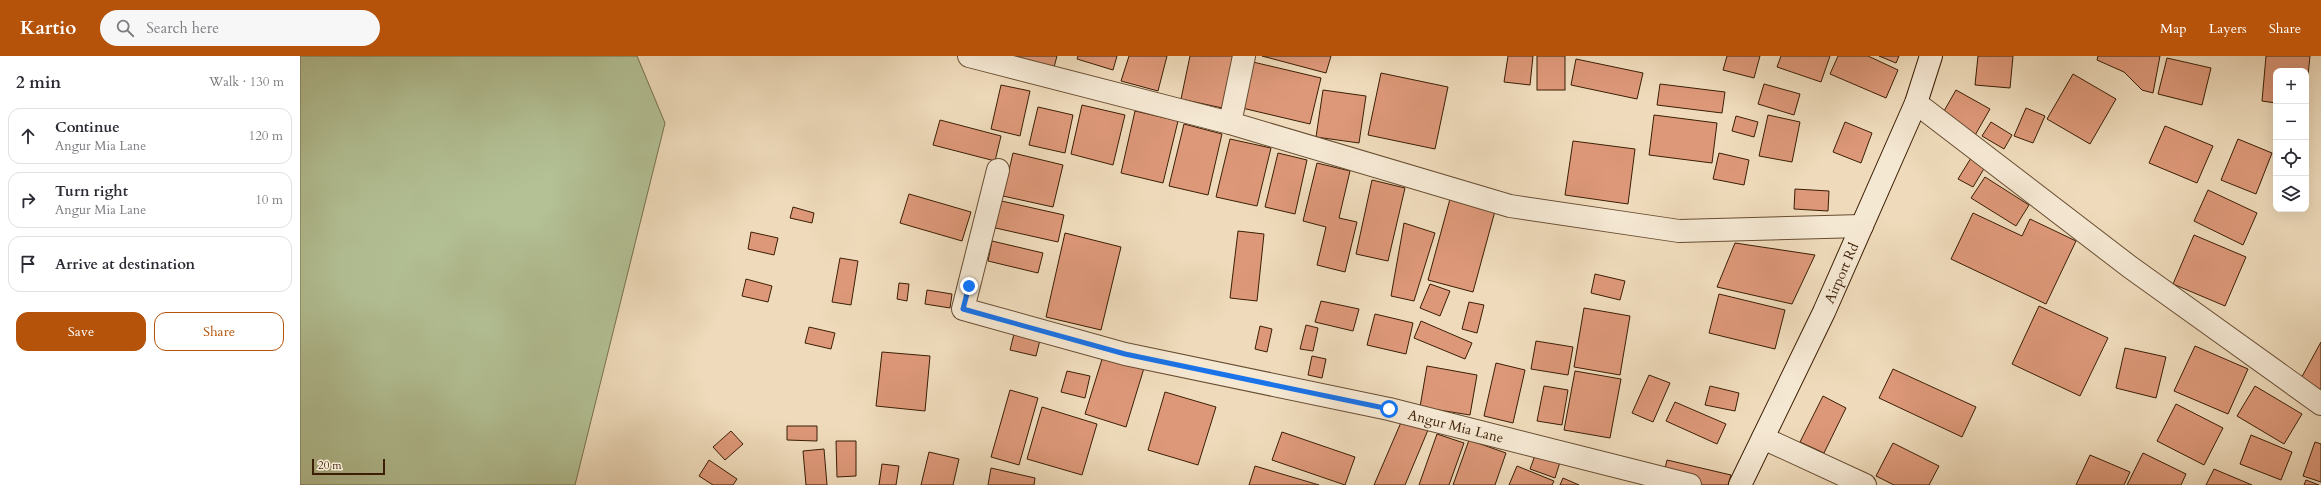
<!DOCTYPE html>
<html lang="en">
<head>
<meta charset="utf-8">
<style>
	:root { --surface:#fff; --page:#f7f7f7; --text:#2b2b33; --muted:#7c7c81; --line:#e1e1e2; --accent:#b45309 }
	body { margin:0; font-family:Cardo,serif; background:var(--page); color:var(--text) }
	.controls { position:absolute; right:12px; top:12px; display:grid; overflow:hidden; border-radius:8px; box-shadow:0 4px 16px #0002 }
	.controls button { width:36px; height:36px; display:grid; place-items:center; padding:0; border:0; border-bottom:1px solid var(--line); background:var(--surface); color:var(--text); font:20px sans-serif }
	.scale { position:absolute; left:12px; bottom:10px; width:73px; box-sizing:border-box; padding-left:4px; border:2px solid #3b1e04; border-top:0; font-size:11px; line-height:14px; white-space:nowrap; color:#3b1e04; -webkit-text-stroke:3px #f5e8d3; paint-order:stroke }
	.stop { position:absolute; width:12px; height:12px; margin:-9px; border:3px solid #1a73e8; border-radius:50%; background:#fff }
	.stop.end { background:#1a73e8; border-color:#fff; box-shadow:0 1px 4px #0008 }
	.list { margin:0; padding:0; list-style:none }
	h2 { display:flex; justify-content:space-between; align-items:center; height:52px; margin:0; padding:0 16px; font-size:17px }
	h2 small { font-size:13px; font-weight:400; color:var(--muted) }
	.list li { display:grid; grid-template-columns:26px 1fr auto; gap:12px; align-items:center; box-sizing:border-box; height:56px; margin:0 8px 8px; padding:0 8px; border:1px solid var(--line); border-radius:12px }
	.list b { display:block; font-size:15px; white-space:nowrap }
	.list p { margin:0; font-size:13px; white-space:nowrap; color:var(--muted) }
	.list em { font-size:13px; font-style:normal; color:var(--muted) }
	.actions { display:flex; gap:8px; padding:12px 16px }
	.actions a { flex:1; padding:9px 0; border:1px solid var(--accent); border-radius:12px; text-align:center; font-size:14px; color:var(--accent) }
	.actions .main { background:var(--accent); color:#fff }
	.icon { flex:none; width:22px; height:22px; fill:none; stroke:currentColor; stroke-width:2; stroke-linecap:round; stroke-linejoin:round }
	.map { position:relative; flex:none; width:2021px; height:429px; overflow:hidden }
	header { display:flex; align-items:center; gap:24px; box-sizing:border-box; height:56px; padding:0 20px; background:var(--accent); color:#fff }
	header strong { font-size:19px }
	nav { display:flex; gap:22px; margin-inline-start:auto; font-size:14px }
	.search { width:280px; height:36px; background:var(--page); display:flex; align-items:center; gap:10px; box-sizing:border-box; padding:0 14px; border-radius:22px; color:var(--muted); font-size:15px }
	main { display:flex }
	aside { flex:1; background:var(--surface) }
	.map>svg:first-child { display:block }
	.green { fill:#b3c195; stroke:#77704c }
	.building { fill:#dd9879; stroke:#3b1e04 }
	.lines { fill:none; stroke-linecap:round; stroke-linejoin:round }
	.minor-casing { stroke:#684d32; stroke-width:24 }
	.secondary-casing { stroke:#3b1e04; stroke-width:24 }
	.minor { stroke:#f5e8d3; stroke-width:22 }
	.secondary { stroke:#f5e8d3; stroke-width:22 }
	.route { stroke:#1a73e8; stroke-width:5 }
	.labels { text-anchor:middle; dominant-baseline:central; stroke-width:3; stroke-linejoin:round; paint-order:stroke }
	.street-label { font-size:14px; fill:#3b1e04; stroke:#f5e8d3 }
</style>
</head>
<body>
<header>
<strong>Kartio</strong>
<div class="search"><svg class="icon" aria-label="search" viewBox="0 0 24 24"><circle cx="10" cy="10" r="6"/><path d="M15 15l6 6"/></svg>Search here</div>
<nav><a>Map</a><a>Layers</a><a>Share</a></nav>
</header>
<main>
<aside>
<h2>2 min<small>Walk · 130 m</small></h2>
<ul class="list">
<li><svg class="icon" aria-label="ahead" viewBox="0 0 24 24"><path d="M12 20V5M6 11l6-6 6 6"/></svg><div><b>Continue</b><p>Angur Mia Lane</p></div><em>120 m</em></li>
<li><svg class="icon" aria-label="right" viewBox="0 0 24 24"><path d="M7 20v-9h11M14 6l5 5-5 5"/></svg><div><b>Turn right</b><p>Angur Mia Lane</p></div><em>10 m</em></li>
<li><svg class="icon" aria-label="arrive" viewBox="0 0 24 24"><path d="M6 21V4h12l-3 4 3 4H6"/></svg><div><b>Arrive at destination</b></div></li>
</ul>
<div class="actions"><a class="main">Save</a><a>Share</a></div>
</aside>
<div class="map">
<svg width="2021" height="429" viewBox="0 0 2021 429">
	<rect width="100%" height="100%" fill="#efdbbb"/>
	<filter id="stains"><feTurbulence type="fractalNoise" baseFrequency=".005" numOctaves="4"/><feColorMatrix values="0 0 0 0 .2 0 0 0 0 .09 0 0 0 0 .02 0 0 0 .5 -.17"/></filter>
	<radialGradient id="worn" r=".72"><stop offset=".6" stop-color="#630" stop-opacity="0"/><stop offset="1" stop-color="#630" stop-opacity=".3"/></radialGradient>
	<polygon class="green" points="0,0 337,0 365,67 275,429 0,429"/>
	<g class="building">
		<polygon points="712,0 757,0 753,15"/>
		<polygon points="778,0 817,0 813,14 777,3"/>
		<polygon points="829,0 867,0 858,35 821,25"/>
		<polygon points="890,0 938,0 927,53 881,43"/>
		<polygon points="962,0 1031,0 1026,17"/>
		<polygon points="1208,0 1233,0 1230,29 1204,26"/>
		<rect x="1237" y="0" width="28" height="34"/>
		<polygon points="1427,0 1460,0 1454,22 1423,14"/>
		<polygon points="1481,0 1530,0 1521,26 1477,11"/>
		<polygon points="1538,0 1568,0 1598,14 1586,42 1530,18"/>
		<polygon points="1579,0 1599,0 1596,7"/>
		<polygon points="1678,0 1713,0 1710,32 1675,29"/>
		<polygon points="1798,0 1860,0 1853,37 1842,34 1824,16 1797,4"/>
		<polygon points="1966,0 2010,0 2006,39 2006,15 1976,15 1976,47 1962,45"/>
		<polygon points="1867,2 1911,12 1902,49 1858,38"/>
		<polygon points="1276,3 1343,17 1337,43 1271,29"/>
		<polygon points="953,6 1021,22 1010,68 942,52"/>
		<polygon points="1081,17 1148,31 1135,93 1068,79"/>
		<polygon points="1773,18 1816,43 1790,88 1747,63"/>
		<polygon points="1360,28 1425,36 1422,57 1357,49"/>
		<polygon points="1464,28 1500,38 1494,59 1458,48"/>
		<polygon points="701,29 730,35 720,80 691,73"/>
		<polygon points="1023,34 1066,40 1059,87 1016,81"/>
		<polygon points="1656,34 1690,53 1674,81 1640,62"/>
		<polygon points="782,49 825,59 813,109 771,98"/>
		<polygon points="738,51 773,59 765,97 729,89"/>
		<polygon points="1726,52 1745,60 1733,87 1714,80"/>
		<polygon points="835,55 878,65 863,127 821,117"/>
		<polygon points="1354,59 1417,67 1412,107 1349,99"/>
		<polygon points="1468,59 1500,66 1492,106 1459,100"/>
		<polygon points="1436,60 1458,66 1454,81 1432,75"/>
		<polygon points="640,64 701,80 695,105 633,89"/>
		<polygon points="1545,66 1572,77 1561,107 1533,96"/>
		<polygon points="1691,66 1712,79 1704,93 1682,80"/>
		<polygon points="884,68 922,78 908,139 869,130"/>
		<polygon points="1865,70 1913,90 1897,127 1849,107"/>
		<polygon points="930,83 971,92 957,150 916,141"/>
		<polygon points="1938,83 1972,97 1956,138 1921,124"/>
		<polygon points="1273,85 1335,93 1328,148 1265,139"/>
		<polygon points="713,97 763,109 753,151 703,140"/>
		<polygon points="978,97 1007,104 995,158 965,151"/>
		<polygon points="1419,97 1449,104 1444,129 1413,123"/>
		<polygon points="1671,102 1685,111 1673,131 1658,123"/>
		<polygon points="1017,107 1050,115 1039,162 1057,166 1045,216 1017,209 1026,171 1003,165"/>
		<polygon points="1685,121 1729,149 1716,170 1671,142"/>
		<polygon points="1072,124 1105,132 1088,205 1056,198"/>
		<polygon points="1495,133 1529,135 1528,155 1494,153"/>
		<polygon points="1908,134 1957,157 1943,189 1894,165"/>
		<polygon points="609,138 671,156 662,185 600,167"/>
		<polygon points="1150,143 1195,155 1173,236 1128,224"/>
		<polygon points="697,144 764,159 758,186 691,171"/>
		<polygon points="493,151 514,157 512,167 490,162"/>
		<polygon points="1673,157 1722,180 1730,163 1776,185 1746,248 1651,203"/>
		<polygon points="1104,167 1135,177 1114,245 1091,240"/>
		<polygon points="938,175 964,178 957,245 930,242"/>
		<polygon points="451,176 478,182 474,199 448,193"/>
		<polygon points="765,177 821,191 801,274 746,261"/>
		<polygon points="1894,179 1946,201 1925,250 1873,228"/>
		<polygon points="692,185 743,197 738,217 688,205"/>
		<polygon points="1435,187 1515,199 1492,248 1417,231"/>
		<polygon points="540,202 558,205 551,249 532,246"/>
		<polygon points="1295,218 1325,225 1320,244 1291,237"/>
		<polygon points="446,223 472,230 468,246 442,240"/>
		<polygon points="599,227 609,228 607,245 597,243"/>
		<polygon points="1130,228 1150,235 1140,260 1120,252"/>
		<polygon points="627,234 652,238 650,252 625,248"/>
		<polygon points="1419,238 1485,254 1475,293 1409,277"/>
		<polygon points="1021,245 1059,253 1053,275 1015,266"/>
		<polygon points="1169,246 1184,249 1177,277 1162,273"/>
		<polygon points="1739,250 1808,282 1780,340 1712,308"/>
		<polygon points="1284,252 1330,260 1320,319 1274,311"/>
		<polygon points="1075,258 1113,267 1106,298 1067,289"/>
		<polygon points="1121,265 1172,287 1165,303 1114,282"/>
		<polygon points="1006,269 1018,272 1013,295 1000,293"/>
		<polygon points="960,270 972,273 967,296 955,293"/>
		<polygon points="509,271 535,277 531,293 505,287"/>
		<polygon points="714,278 740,284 736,300 710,294"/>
		<polygon points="1236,285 1273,291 1268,319 1231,313"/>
		<polygon points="2021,286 2021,338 1999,326"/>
		<polygon points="1895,290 1948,313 1928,358 1874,335"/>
		<polygon points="1825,292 1866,301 1856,342 1816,332"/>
		<polygon points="582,296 630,300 625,355 576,350"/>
		<polygon points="803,300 844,312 826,371 785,358"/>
		<polygon points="1012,300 1026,303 1022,322 1008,319"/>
		<polygon points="1196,307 1225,314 1213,367 1184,360"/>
		<polygon points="1127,310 1177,319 1170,359 1120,351"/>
		<polygon points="1593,313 1676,351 1662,381 1579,342"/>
		<polygon points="767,315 790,320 785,342 761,336"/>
		<polygon points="1275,315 1321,323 1310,382 1264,374"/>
		<polygon points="1349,319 1370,327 1353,366 1332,357"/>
		<polygon points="1244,330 1268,334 1262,369 1237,365"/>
		<polygon points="1410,330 1439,337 1435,355 1405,349"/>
		<polygon points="1955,330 2002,358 1984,388 1937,360"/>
		<polygon points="710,334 738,342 719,409 691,401"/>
		<polygon points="865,336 916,351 898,409 848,394"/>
		<polygon points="1523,340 1546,352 1524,397 1500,386"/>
		<polygon points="1375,346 1426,368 1417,388 1366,365"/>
		<polygon points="1876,348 1923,372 1904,409 1857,385"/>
		<polygon points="742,351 797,368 782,419 727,403"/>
		<polygon points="1102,364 1128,374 1105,429 1074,429"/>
		<polygon points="487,370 517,370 517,385 487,384"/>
		<polygon points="431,375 443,388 425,404 413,391"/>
		<polygon points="982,376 1055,401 1045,429 972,404"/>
		<polygon points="1137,378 1164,387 1149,429 1119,429"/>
		<polygon points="1951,379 1992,396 1981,424 1940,408"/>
		<polygon points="1169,384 1206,397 1195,429 1153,429"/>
		<polygon points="536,385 556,385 556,420 537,421"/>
		<polygon points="2015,386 2021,388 2021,426 2003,420"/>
		<polygon points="1593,387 1639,410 1629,429 1594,429 1576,420"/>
		<polygon points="524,393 527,429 506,429 503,395"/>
		<polygon points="1237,394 1261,403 1255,422 1230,413"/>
		<polygon points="629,396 659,403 653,429 621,429"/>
		<polygon points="1843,397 1886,418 1881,429 1827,429"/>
		<polygon points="1790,399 1830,416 1824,429 1776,429"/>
		<polygon points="409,404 437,423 433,429 413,429 399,420"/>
		<polygon points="1367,404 1431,419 1428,429 1398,429 1363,421"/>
		<polygon points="582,408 599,410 596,429 579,429"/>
		<polygon points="955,410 1019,429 949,429"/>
		<polygon points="1217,410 1254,425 1252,429 1209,429"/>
		<polygon points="691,412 735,422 734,429 688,429"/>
		<polygon points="1914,413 1952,429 1906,429"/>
		<polygon points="1263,422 1279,429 1260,429"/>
		<polygon points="2006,424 2019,429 2004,429"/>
	</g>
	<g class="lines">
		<defs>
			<g id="minor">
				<polyline points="669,0 930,67 1210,150 1379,175 1562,170"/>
				<polyline points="1616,47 1830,211 2021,348"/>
				<polyline points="930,67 944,0"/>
				<path id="s1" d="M698,114l-35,139 162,45 264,55 301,76"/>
				<polyline points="1463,382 1565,429"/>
			</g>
			<g id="secondary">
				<path id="s2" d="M1440,429l84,-173 92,-209 15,-47"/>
			</g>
		</defs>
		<use href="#minor" class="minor-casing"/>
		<use href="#secondary" class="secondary-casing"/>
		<use href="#minor" class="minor"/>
		<use href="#secondary" class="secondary"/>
	</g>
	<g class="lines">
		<polyline class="route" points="669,230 663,253 825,298 1089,353"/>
	</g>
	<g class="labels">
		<g class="street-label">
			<text stroke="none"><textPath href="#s2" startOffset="235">Airport Rd</textPath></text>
			<text stroke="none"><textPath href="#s1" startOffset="650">Angur Mia Lane</textPath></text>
		</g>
	</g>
	<rect width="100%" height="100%" filter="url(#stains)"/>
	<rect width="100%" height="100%" fill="url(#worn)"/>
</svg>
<div class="controls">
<button>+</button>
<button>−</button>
<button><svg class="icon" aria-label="locate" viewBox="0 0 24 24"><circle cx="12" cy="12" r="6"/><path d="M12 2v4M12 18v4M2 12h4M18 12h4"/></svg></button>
<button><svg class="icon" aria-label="layers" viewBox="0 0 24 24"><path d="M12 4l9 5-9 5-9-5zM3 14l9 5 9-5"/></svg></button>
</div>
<div class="scale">20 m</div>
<div class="stop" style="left:1089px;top:353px"></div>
<div class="stop end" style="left:669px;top:230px"></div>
</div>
</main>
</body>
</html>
